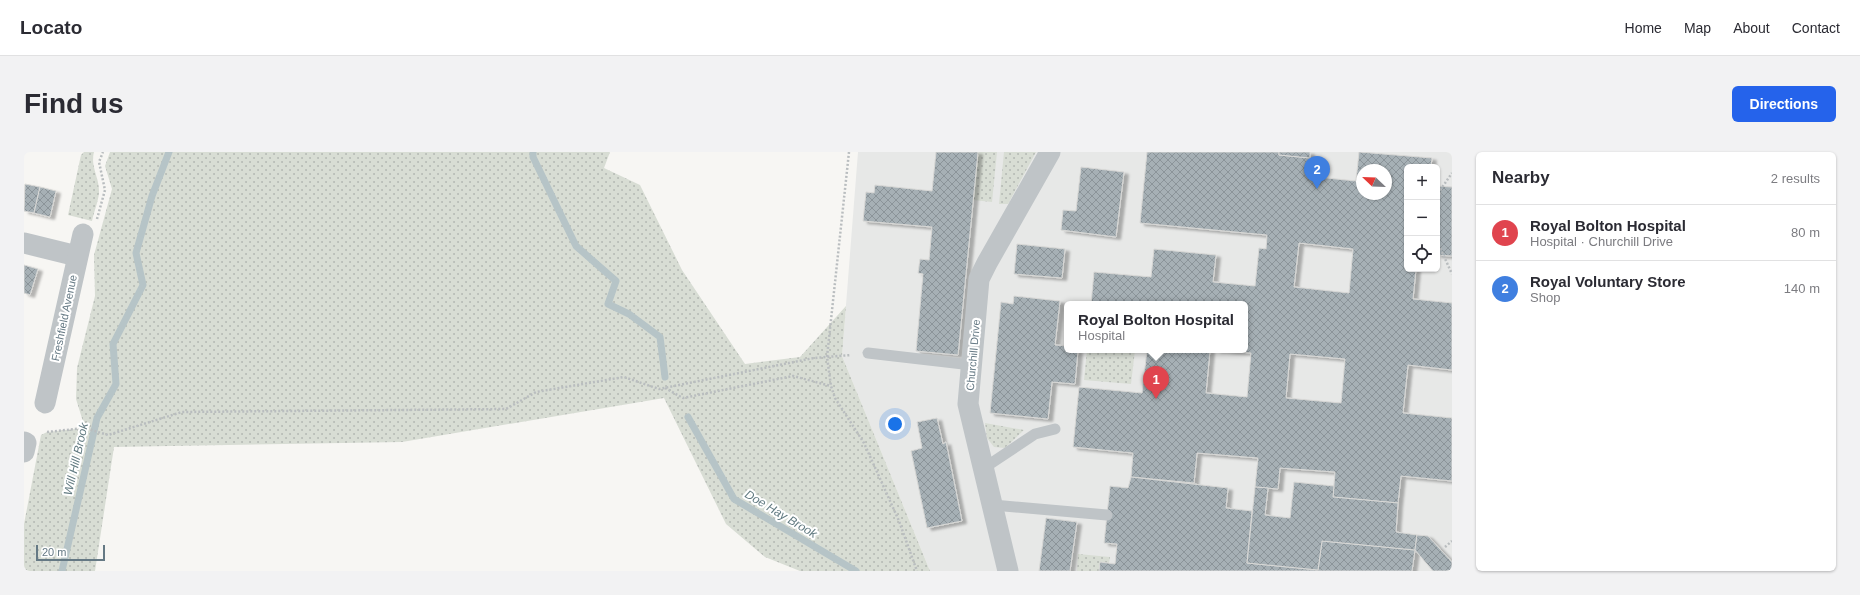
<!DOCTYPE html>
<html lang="en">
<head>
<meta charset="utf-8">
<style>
	:root { --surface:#fff; --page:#f2f2f3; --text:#2b2b33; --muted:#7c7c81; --line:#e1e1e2; --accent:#2563eb }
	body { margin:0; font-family:Arial,sans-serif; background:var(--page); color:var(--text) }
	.controls { position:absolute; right:12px; top:12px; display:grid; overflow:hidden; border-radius:6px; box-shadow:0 1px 3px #0004 }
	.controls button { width:36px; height:36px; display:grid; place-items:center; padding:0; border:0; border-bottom:1px solid var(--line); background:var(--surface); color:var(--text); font:20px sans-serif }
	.compass { position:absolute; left:1332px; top:12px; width:36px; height:36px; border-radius:50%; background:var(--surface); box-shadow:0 1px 3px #0004; rotate:293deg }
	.scale { position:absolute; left:12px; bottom:10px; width:69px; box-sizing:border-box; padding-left:4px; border:2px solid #657984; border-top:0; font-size:11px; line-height:14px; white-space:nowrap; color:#657984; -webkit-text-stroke:3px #fff; paint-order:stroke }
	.you { position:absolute; left:871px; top:272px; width:14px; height:14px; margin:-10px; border:3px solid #fff; border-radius:50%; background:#1a73e8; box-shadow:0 0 0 6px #1a73e833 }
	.badge { display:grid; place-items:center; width:26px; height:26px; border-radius:50%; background:var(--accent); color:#fff; font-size:13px; font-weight:700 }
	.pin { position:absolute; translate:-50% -33px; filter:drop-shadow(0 1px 2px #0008) }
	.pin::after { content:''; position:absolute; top:21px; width:14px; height:12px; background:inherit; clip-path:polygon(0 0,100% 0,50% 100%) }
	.popup { position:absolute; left:1040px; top:149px; width:184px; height:52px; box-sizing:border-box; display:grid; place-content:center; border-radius:6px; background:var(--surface); filter:drop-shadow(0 1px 3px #0005); font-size:13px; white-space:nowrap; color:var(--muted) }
	.popup b { font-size:15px; color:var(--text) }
	.popup::after { content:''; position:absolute; left:50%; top:100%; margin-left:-8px; border:8px solid transparent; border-top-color:var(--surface) }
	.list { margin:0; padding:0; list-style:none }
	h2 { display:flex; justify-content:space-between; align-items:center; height:52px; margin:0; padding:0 16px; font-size:17px }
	h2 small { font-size:13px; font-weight:400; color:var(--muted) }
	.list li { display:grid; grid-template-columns:26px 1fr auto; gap:12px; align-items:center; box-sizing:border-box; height:56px; padding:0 16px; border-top:1px solid var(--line) }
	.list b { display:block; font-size:15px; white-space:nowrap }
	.list p { margin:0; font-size:13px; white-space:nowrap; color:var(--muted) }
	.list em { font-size:13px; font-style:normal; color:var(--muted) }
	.icon { flex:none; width:22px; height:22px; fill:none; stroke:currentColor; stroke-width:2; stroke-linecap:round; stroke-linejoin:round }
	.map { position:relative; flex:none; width:1428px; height:419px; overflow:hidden; border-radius:6px }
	header { display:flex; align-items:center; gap:24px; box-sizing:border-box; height:56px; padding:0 20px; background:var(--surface); border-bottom:1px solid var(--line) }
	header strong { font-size:19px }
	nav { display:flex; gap:22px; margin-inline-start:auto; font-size:14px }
	.intro { display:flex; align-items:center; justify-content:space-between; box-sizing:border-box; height:96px; padding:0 24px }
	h1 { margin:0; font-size:28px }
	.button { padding:10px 18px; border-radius:6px; background:var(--accent); color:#fff; font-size:14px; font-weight:700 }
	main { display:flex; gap:24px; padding:0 24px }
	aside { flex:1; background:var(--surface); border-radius:6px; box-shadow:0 1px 3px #0004 }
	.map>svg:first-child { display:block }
	.built { fill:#e7e8e7; fill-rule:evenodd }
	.grass { fill:url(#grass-dots) }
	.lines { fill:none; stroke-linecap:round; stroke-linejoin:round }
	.stream { stroke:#b6c4c7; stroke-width:7 }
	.building { fill:url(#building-cross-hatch); stroke:#d8d8d6; fill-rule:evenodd; filter:url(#shadow) }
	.path { stroke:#b9bdbf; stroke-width:2.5; stroke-dasharray:2 2; stroke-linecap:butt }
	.lane { stroke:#bfc4c7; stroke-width:11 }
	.street { stroke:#bfc4c7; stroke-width:21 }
	.labels { text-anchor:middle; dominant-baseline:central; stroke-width:4; stroke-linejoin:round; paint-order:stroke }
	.street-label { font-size:11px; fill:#657984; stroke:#fff }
	.water-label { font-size:12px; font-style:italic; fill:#617a81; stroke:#fff }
</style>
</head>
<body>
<header>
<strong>Locato</strong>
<nav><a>Home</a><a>Map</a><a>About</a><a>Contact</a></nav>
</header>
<div class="intro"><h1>Find us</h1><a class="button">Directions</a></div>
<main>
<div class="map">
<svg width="1428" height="419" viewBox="0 0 1428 419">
	<defs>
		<pattern id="grass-dots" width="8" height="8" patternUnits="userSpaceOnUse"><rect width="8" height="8" fill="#d8ddd4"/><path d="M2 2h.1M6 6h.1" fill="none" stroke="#b3b8b2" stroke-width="1.8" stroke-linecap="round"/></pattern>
		<pattern id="building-cross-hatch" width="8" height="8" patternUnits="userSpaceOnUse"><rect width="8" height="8" fill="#a6b0b5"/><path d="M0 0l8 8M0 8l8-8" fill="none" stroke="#8b9499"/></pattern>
		<filter id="shadow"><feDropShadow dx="4.5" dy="2.5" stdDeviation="1" flood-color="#0004"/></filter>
	</defs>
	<rect width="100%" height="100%" fill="#f7f6f3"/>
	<path class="built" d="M834,0h594v419h-522l-88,-215zM1383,15h30v102h-30zM1338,18h24v24h-24zM1043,152h178v46h-178z"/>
	<g class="grass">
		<path d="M60,0h10c-4,15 6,26 5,41 -1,9 -5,19 -7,28l-24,-6 13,-60z"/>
		<polygon points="86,0 586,0 580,16 616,33 658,118 721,212 776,205 822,154 818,204 906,419 776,419 741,405 702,372 640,246 378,290 90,295 71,419 0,419 0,372 17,283 23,280 61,276 52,247 53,216 71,144 70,103 88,37 81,14"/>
		<polygon points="954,0 973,0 968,50 949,48"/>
		<polygon points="980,0 1012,0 984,52 975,52"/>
		<polygon points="1063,198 1111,198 1107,232 1060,228"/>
		<polygon points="961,271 1000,278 981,296 970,295 963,286"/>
		<polygon points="1054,402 1086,405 1085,411 1076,410 1075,419 1053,419"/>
	</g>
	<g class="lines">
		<g class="stream">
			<polyline points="509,0 509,5 552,94 592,129 584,152 605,162 636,185 641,225"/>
			<polyline points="664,265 710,347 832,419"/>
			<polyline points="38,419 73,266 92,232 89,192 119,133 112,101 128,44 145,0"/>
		</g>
	</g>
	<g class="building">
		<polygon points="912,0 954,0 934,203 892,199 899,122 894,121 896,107 905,108 908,75 839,69 842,40 850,41 851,33 908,39"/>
		<path d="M1123,0h132v3l31,3 -3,18 49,5 3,-29 73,6 -1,9h-24v102h9l-3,30 39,4v67l-44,-5 -5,48 49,5v63l-51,-5 -3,27 -65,-6 2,-25 -55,-4 -2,21 -23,-2 3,-29 -61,-5 -3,30 -63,-6 2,-24 -60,-6 6,-60 63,6 5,-43h63l-4,43 41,4 4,-44 -35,-3h29v-46h-154l3,-32 57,5 3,-28 62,6 -3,27 42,4 4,-38 7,1 1,-14 -127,-12zM1338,18h24v24h-24zM1275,91l54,6 -4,44 -55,-6zM1266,202l55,5 -4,44 -55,-5z"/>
		<polygon points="1255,0 1286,0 1286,6 1255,3"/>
		<polygon points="1057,15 1100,20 1092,85 1037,78 1039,58 1052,59"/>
		<polygon points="1,32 16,35 10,61 0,59"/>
		<polygon points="1413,34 1428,35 1428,104 1413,103"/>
		<polygon points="16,35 32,39 26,65 10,61"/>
		<polygon points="993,92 1041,97 1038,126 990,122"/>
		<polygon points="0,113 14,117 6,143 0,141"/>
		<polygon points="990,144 1036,149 1031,193 1043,194 1043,198 1054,198 1051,232 1028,230 1024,267 966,261 977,150 989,152"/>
		<polygon points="913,266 919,292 922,290 938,369 903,376 887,299 898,296 893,270"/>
		<polygon points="1107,325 1204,336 1202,356 1228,359 1223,411 1294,418 1298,389 1391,398 1388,419 1075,419 1076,410 1091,412 1093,392 1080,391 1086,334 1104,336"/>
		<polygon points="1270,330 1310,334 1309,345 1374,351 1372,380 1393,383 1391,398 1298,389 1294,418 1223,411 1231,335 1244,336 1241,363 1266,366"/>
		<polygon points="1022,366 1053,370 1046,419 1015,419"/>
		<polygon points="1393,383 1404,384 1428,410 1428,419 1409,419 1391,398"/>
	</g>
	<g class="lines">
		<g class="path">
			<polyline points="825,0 803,205 807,234 811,246 840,291 875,369 893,419"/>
			<polyline points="1413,54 1417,37 1428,21"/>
			<polyline points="73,67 81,38 75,10 79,0"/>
			<polyline points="1413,89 1428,122"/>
			<polyline points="641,236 659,246 769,224 807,234"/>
			<polyline points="23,280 61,276 84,283 158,260 482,257 512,240 600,225 635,237 790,206 827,203"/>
			<polyline points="1421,395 1428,389"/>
		</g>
		<g class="lane">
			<polyline points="844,201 948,213"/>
			<polyline points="960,316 1011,282 1031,277"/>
			<polyline points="969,353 1083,363"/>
		</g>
		<g class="street">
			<polyline points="0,91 53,104"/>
			<polyline points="21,251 59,82"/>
			<polyline points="0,290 2,291 0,300"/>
			<polyline points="984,419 944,252 955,127 963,111 1026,0"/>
		</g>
	</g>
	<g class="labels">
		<g class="street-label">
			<text transform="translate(40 166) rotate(-78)">Freshfield Avenue</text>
			<text transform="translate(949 203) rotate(-85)">Churchill Drive</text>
		</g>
		<g class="water-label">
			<text transform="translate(52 307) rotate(-77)">Will Hill Brook</text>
			<text transform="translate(757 362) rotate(31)">Doe Hay Brook</text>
		</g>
	</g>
</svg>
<div class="controls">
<button>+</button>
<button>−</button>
<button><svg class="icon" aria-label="locate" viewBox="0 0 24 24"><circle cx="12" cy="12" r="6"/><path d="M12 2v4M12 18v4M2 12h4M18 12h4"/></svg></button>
</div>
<svg class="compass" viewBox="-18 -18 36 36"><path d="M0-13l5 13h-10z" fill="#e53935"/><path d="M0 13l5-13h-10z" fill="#7c7c81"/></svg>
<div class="scale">20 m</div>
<div class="you"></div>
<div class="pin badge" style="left:1132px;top:247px;background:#e0444e">1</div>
<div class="popup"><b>Royal Bolton Hospital</b>Hospital</div>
<div class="pin badge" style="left:1293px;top:37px;background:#3f7fe0">2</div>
</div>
<aside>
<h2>Nearby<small>2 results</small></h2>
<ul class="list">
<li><span class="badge" style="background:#e0444e">1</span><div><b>Royal Bolton Hospital</b><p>Hospital · Churchill Drive</p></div><em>80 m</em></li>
<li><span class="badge" style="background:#3f7fe0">2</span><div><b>Royal Voluntary Store</b><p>Shop</p></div><em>140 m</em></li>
</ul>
</aside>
</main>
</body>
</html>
